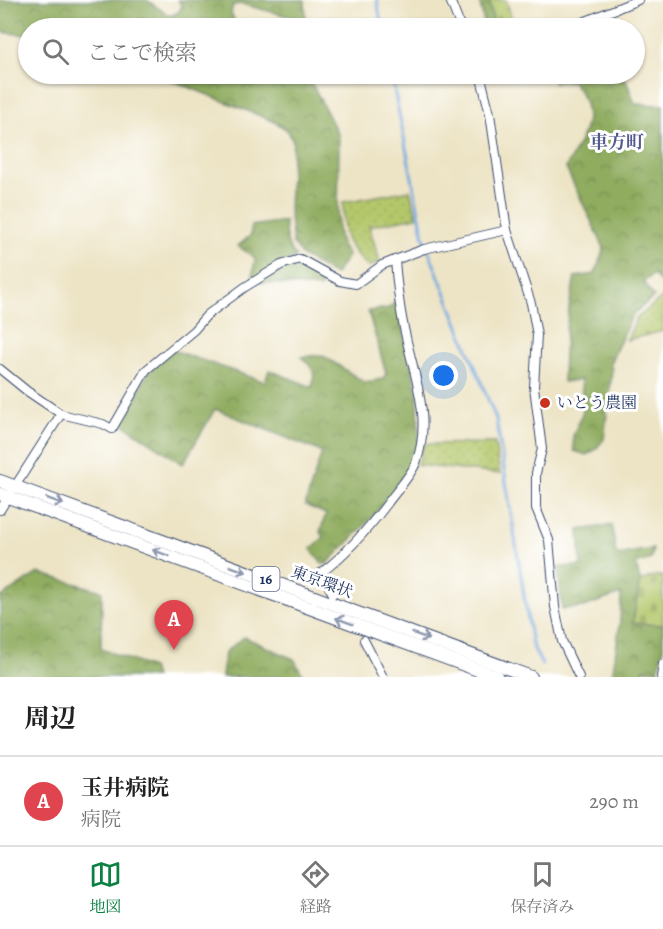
<!DOCTYPE html>
<html lang="ja">
<head>
<meta charset="utf-8">
<style>
	:root { --surface:#fff; --page:#f2f2f2; --text:#222; --muted:#767676; --line:#e0e0e0; --accent:#0b8043 }
	body { margin:0; font-family:Alegreya,"Noto Serif JP",serif; background:var(--page); color:var(--text) }
	.you { position:absolute; left:444px; top:376px; width:21px; height:21px; margin:-15px; border:4px solid #fff; border-radius:50%; background:#1a73e8; box-shadow:0 0 0 9px #1a73e833 }
	.badge { display:grid; place-items:center; width:39px; height:39px; border-radius:50%; background:var(--accent); color:#fff; font-size:20px; font-weight:700 }
	.pin { position:absolute; translate:-50% -50px; filter:drop-shadow(0 2px 3px #0008) }
	.pin::after { content:''; position:absolute; top:32px; width:21px; height:18px; background:inherit; clip-path:polygon(0 0,100% 0,50% 100%) }
	.list { margin:0; padding:0; list-style:none }
	h2 { display:flex; justify-content:space-between; align-items:center; height:78px; margin:0; padding:0 24px; font-size:26px }
	h2 small { font-size:20px; font-weight:400; color:var(--muted) }
	.list li { display:grid; grid-template-columns:39px 1fr auto; gap:18px; align-items:center; box-sizing:border-box; height:90px; padding:0 24px; border-top:2px solid var(--line) }
	.list b { display:block; font-size:22px; white-space:nowrap }
	.list p { margin:0; font-size:20px; white-space:nowrap; color:var(--muted) }
	.list em { font-size:20px; font-style:normal; color:var(--muted) }
	.icon { flex:none; width:33px; height:33px; fill:none; stroke:currentColor; stroke-width:2; stroke-linecap:round; stroke-linejoin:round }
	.map { position:relative; flex:none; width:663px; height:677px; overflow:hidden }
	.search { position:absolute; background:var(--surface); box-shadow:0 2px 4px #0004; left:18px; right:18px; top:18px; height:66px; display:flex; align-items:center; gap:15px; box-sizing:border-box; padding:0 21px; border-radius:33px; color:var(--muted); font-size:22px }
	.sheet { height:168px; background:var(--surface) }
	nav { display:flex; justify-content:space-around; align-items:center; box-sizing:border-box; height:84px; border-top:2px solid var(--line); background:var(--surface); font-size:16px; color:var(--muted) }
	nav a { display:grid; justify-items:center; gap:3px }
	nav .on { color:var(--accent) }
	.map>svg:first-child { display:block }
	.grass { fill:url(#grass-dots); stroke:#687b64; stroke-width:1.5 }
	.forest { fill:url(#forest-crowns); stroke:#556e5e; stroke-width:1.5 }
	.cemetery { fill:url(#cemetery-stones); stroke:#687b64; stroke-width:1.5 }
	.lines { fill:none; stroke-linecap:round; stroke-linejoin:round }
	.stream { stroke:#72a7df; stroke-width:3 }
	.minor-casing { stroke:#3a4a6d; stroke-width:10 }
	.trunk-casing { stroke:#3a4a6d; stroke-width:14 }
	.minor { stroke:#fff; stroke-width:8 }
	.trunk { stroke:#fff; stroke-width:12 }
	.oneway { stroke:#8d97ae }
	.poi-dot { fill:#c8321e; stroke:#fff; stroke-width:2 }
	.labels { text-anchor:middle; dominant-baseline:central; stroke-width:6; stroke-linejoin:round; paint-order:stroke }
	.shield { fill:#fff; stroke:#5f6d8e; stroke-width:1.5 }
	.shield-label { font-size:15px; font-weight:bold; fill:#1b2f5e }
	.poi-label { font-size:16px; fill:#1b2f5e; stroke:#fff; text-anchor:start }
	.street-label { font-size:16px; fill:#1b2f5e; stroke:#fff }
	.neighbourhood-label { font-size:18px; font-weight:bold; fill:#535b8e; stroke:#fff }
</style>
</head>
<body>
<div class="map">
<svg width="663" height="677" viewBox="0 0 663 677">
	<defs>
		<pattern id="grass-dots" width="8" height="8" patternUnits="userSpaceOnUse" patternTransform="scale(1.5)"><rect width="8" height="8" fill="#b4c76a"/><path d="M2 2h.1M6 6h.1" fill="none" stroke="#9aab5e" stroke-width="1.8" stroke-linecap="round"/></pattern>
		<pattern id="forest-crowns" width="20" height="18" patternUnits="userSpaceOnUse" patternTransform="scale(1.5)"><rect width="20" height="18" fill="#8fac5e"/><path d="M2 6a3 3 0 1 1 6 0M12 15a3 3 0 1 1 6 0" fill="none" stroke="#748c51"/></pattern>
		<pattern id="cemetery-stones" width="16" height="16" patternUnits="userSpaceOnUse" patternTransform="scale(1.5)"><rect width="16" height="16" fill="#b4c76a"/><path d="M2 7V4a2 2 0 0 1 4 0v3zM10 15v-3a2 2 0 0 1 4 0v3z" fill="#9aab5e"/></pattern>
	</defs>
	<rect width="100%" height="100%" fill="#fff"/>
	<filter id="ink" filterUnits="userSpaceOnUse"><feTurbulence type="fractalNoise" baseFrequency=".0167" numOctaves="2"/><feDisplacementMap in="SourceGraphic" scale="12" xChannelSelector="R" yChannelSelector="G"/><feConvolveMatrix kernelMatrix="1 2 1 2 8 2 1 2 1" color-interpolation-filters="sRGB"/></filter>
	<filter id="wash" filterUnits="userSpaceOnUse"><feTurbulence type="fractalNoise" baseFrequency=".008" numOctaves="4" result="noise"/><feDisplacementMap in="SourceGraphic" scale="24" xChannelSelector="R" yChannelSelector="G"/><feGaussianBlur stdDeviation="1.35" result="paint"/><feColorMatrix in="noise" values="0 0 0 0 0 0 0 0 0 0 0 0 0 0 0 0 0 1.4 0 .05"/><feComposite in="paint" operator="in"/></filter>
	<g filter="url(#wash)">
		<rect width="100%" height="100%" fill="#ede4c5"/>
		<g class="grass">
			<path d="M410,190l7,27 -48,9 11,36 -12,5c-26,-27 -24,-28 -25,-65z"/>
			<polygon points="663,297 663,331 627,340 636,319"/>
			<polygon points="495,443 500,474 417,465 424,444"/>
		</g>
		<g class="forest">
			<polygon points="0,0 147,0 167,14 173,15 180,11 181,4 178,0 305,0 306,21 242,4 233,5 231,13 234,19 233,28 28,28 28,35 0,32"/>
			<polygon points="479,0 489,0 494,28 485,28"/>
			<polygon points="156,74 307,74 339,136 338,230 340,241 348,256 335,275 302,256 293,244 289,207 293,140 286,129 273,121"/>
			<path d="M554,74h68l5,8 8,22 28,1v181l-9,-12 -11,8 11,15 -21,17 -23,49 2,7 -8,69 -8,10 -9,6 -13,-4 -1,-15 10,-25 -2,-31 -18,2c0,-37 4,-69 12,-105l20,-3 9,-26 -38,-80c17,-34 34,-52 6,-87l-18,2z"/>
			<path d="M285,221c0,15 1,25 11,36l-44,24 3,-23 -17,-12 13,-11v-9z"/>
			<polygon points="300,262 323,275 323,283 320,288 259,282 283,267"/>
			<path d="M397,300l21,95 1,49 -6,21 -41,53 -45,46h-5l-11,-15 13,-12 -4,-5 6,-18 -21,-9 17,-53 -107,-43 -32,55 -63,-42 29,-50 24,-22 92,32 4,-12 43,17c4,-14 1,-20 -11,-30l21,-2 42,27 19,-3 3,-6 -18,-62 21,-3z"/>
			<polygon points="612,525 616,555 653,549 651,559 636,564 640,581 633,623 663,625 663,651 658,671 644,669 641,677 612,677 620,622 621,594 583,607 562,609 558,567 581,566 579,530"/>
			<polygon points="38,573 102,591 101,649 152,668 155,677 0,677 0,598"/>
			<polygon points="244,637 294,659 304,677 222,677 225,652"/>
		</g>
		<g class="cemetery">
			<polygon points="489,0 506,0 511,16 495,28"/>
			<polygon points="655,576 663,576 663,625 633,623 640,581"/>
		</g>
		<g class="lines">
			<g class="stream">
				<polyline points="377,0 382,28"/>
				<polyline points="391,74 425,242 496,419 532,645 542,665"/>
			</g>
		</g>
	</g>
	<g filter="url(#ink)">
		<g class="lines">
			<defs>
				<g id="minor">
					<polyline points="450,0 461,28"/>
					<polyline points="575,28 576,25 638,0"/>
					<polyline points="480,74 490,114 507,230 531,303 537,335 534,387 542,449 536,473 536,508 549,540 555,607 562,641 579,677"/>
					<polyline points="0,369 27,391 61,414"/>
					<polyline points="0,510 61,414 103,424 112,429 146,370 194,330 207,315 245,287 281,265 300,259 340,281 356,284 382,265 424,249 507,230"/>
					<path d="M333,594l-12,-21c25,-19 47,-44 66,-69 9,-13 23,-27 29,-41 16,-43 -1,-84 -10,-126 -6,-25 -9,-51 -11,-77"/>
					<polyline points="364,640 383,677"/>
					<polyline points="661,677 663,664"/>
				</g>
				<g id="trunk">
					<polyline points="0,481 531,677"/>
					<polyline points="0,494 497,677"/>
				</g>
			</defs>
			<use href="#minor" class="minor-casing"/>
			<use href="#trunk" class="trunk-casing"/>
			<use href="#minor" class="minor"/>
			<use href="#trunk" class="trunk"/>
		</g>
		<defs><path id="oneway-shaft" d="M-6 0H5M1.5-3L5.5 0L1.5 3" fill="none" stroke-width="1.6" stroke-linecap="round" stroke-linejoin="round" transform="scale(1.5)"/></defs>
		<g class="oneway">
			<use href="#oneway-shaft" transform="translate(55 501) rotate(20)"/>
			<use href="#oneway-shaft" transform="translate(161 553) rotate(-160)"/>
			<use href="#oneway-shaft" transform="translate(238 569) rotate(20)"/>
			<use href="#oneway-shaft" transform="translate(344 621) rotate(-160)"/>
			<use href="#oneway-shaft" transform="translate(421 636) rotate(20)"/>
		</g>
	</g>
	<circle class="poi-dot" cx="545" cy="403" r="6"/>
	<g class="labels">
		<rect class="shield" x="252.5" y="567" width="27" height="24" rx="4.5"/>
		<g class="shield-label">
			<text x="266" y="579">16</text>
		</g>
		<g class="poi-label">
			<text x="557" y="403">いとう農園</text>
		</g>
		<g class="street-label">
			<text transform="translate(322 582) rotate(20)">東京環状</text>
		</g>
		<g class="neighbourhood-label">
			<text x="617" y="142">車方町</text>
		</g>
	</g>
</svg>
<div class="you"></div>
<div class="pin badge" style="left:174px;top:650px;background:#e0444e">A</div>
<div class="search"><svg class="icon" aria-label="search" viewBox="0 0 24 24"><circle cx="10" cy="10" r="6"/><path d="M15 15l6 6"/></svg>ここで検索</div>
</div>
<section class="sheet">
<h2>周辺<small></small></h2>
<ul class="list">
<li><span class="badge" style="background:#e0444e">A</span><div><b>玉井病院</b><p>病院</p></div><em>290 m</em></li>
</ul>
</section>
<nav>
<a class="on"><svg class="icon" aria-label="map" viewBox="0 0 24 24"><path d="M3 6l6-2 6 2 6-2v14l-6 2-6-2-6 2zM9 4v14M15 6v14"/></svg>地図</a>
<a><svg class="icon" aria-label="directions" viewBox="0 0 24 24"><path d="M12 3l9 9-9 9-9-9zM9 14v-3h6M13 9l2 2-2 2"/></svg>経路</a>
<a><svg class="icon" aria-label="saved" viewBox="0 0 24 24"><path d="M7 4h10v16l-5-4-5 4z"/></svg>保存済み</a>
</nav>
</body>
</html>
